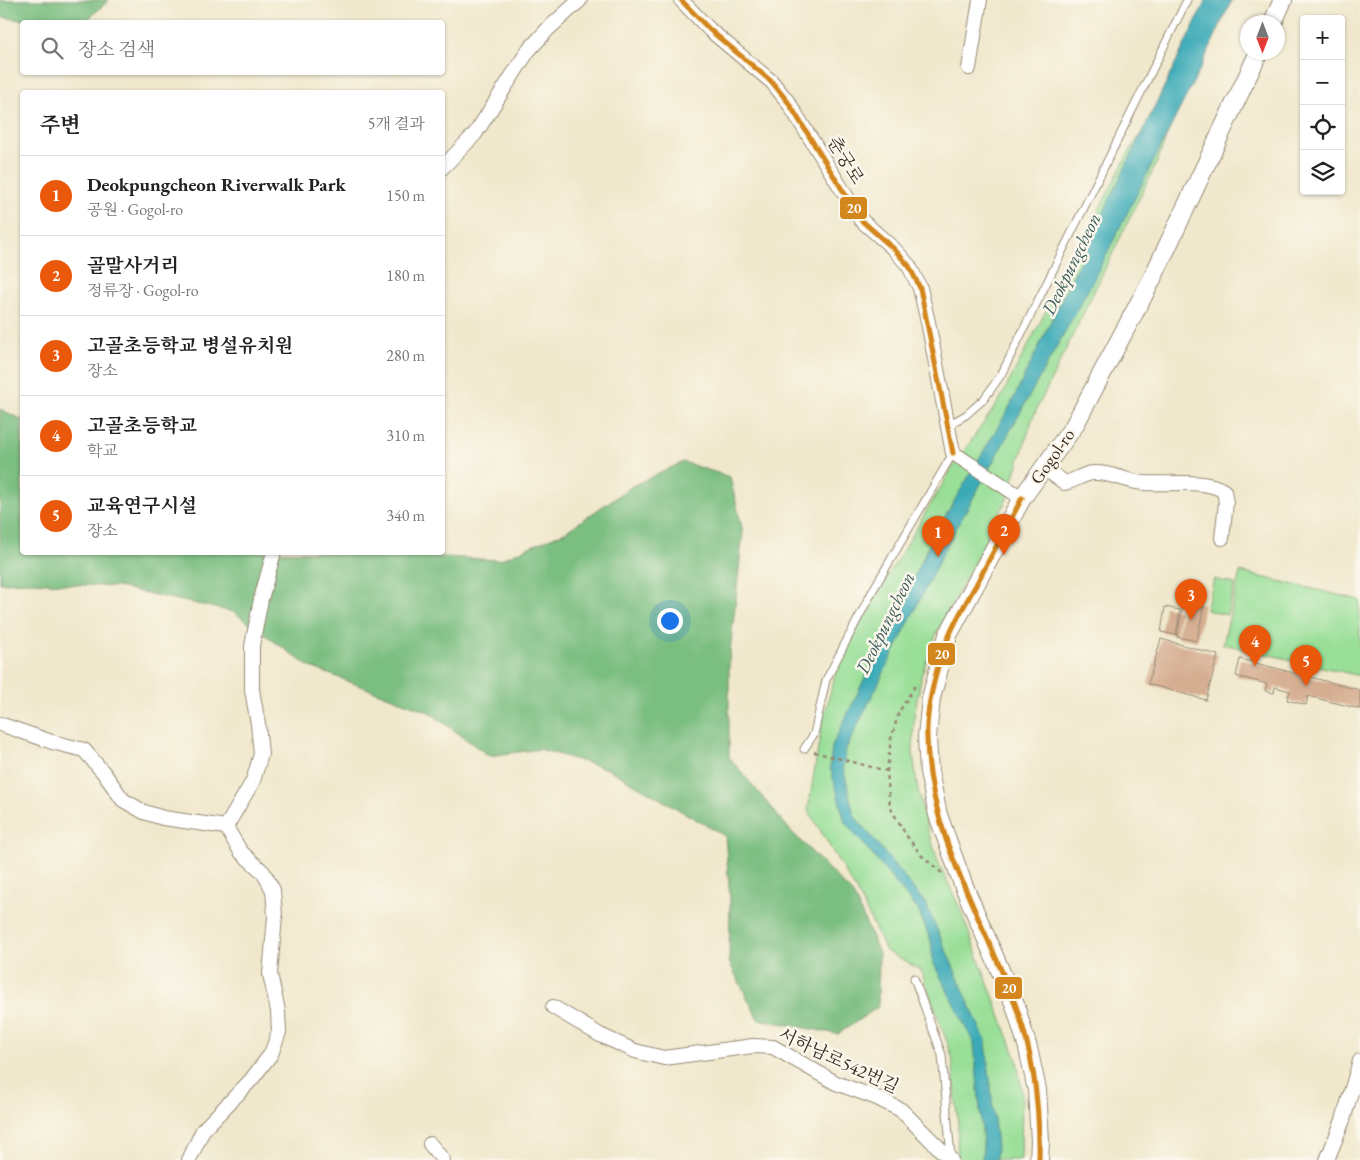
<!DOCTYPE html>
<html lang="ko">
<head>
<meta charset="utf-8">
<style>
	:root { --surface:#fff; --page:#f2f2f2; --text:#222; --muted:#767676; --line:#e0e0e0; --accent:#ea580c }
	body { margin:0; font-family:"EB Garamond","Noto Serif KR",serif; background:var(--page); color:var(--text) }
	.controls { position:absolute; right:15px; top:15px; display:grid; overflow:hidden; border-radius:5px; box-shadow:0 1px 4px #0004 }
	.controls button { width:45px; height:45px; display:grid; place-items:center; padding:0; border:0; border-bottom:1px solid var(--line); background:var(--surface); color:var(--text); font:25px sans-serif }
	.compass { position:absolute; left:1240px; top:15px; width:45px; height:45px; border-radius:50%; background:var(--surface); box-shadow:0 1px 4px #0004; rotate:180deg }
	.you { position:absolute; left:669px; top:620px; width:18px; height:18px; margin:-12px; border:4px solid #fff; border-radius:50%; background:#1a73e8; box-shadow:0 0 0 8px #1a73e833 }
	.badge { display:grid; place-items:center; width:32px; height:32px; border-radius:50%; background:var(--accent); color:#fff; font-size:16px; font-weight:700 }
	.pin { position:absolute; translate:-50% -41px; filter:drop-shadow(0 1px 2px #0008) }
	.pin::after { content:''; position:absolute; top:26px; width:18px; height:15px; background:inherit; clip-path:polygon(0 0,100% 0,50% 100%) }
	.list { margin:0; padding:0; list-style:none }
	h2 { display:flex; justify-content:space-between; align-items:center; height:65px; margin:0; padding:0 20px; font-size:21px }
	h2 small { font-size:16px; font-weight:400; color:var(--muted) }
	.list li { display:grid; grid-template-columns:32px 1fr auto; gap:15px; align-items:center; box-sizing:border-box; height:80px; padding:0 20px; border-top:1px solid var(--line) }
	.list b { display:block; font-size:19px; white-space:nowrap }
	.list p { margin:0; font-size:16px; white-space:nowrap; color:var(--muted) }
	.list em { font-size:16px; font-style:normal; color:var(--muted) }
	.icon { flex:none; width:28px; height:28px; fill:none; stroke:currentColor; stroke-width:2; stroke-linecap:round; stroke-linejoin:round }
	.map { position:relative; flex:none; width:1360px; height:1160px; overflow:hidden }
	.search { position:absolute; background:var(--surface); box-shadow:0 1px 4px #0004; left:20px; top:20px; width:425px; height:55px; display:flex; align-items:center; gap:12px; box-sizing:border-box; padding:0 18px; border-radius:5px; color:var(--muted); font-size:19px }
	.panel { position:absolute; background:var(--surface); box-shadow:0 1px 4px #0004; left:20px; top:90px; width:425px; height:465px; border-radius:5px }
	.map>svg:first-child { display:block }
	.green { fill:#99df98; stroke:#6a845b }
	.forest { fill:#7abe80; stroke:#5a744f }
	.water { fill:#3aaab7; stroke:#3a6a6a }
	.building { fill:#d5ad90 }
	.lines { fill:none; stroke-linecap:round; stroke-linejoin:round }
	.service-casing { stroke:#968975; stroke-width:9 }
	.minor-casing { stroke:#968975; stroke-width:16 }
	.tertiary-casing { stroke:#968975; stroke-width:20 }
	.path { stroke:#968975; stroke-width:2.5; stroke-dasharray:4 4; stroke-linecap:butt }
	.service { stroke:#fff; stroke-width:7 }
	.minor { stroke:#fff; stroke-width:14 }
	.tertiary { stroke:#fff; stroke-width:18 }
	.bus-1-casing { stroke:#fbf7ec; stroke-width:9 }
	.bus-1 { stroke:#d3861c; stroke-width:5 }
	.labels { text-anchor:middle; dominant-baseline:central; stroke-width:5; stroke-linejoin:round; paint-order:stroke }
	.street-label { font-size:18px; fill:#3b2a1e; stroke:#fbf7ec }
	.water-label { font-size:19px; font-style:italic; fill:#3b5d5b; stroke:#fbf7ec }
	.line-badge { stroke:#fbf7ec; stroke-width:2 }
	.badge-label { font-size:14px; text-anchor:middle; font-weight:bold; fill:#fff }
</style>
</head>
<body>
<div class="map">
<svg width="1360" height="1160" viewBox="0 0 1360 1160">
	<rect width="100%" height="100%" fill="#fbf7ec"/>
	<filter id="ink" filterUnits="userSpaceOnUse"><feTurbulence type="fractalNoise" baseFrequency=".02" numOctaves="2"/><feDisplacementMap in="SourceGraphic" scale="10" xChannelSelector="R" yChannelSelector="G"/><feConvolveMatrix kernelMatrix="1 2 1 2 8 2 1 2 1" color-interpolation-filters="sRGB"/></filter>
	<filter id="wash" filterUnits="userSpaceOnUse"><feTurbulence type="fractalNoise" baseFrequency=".0096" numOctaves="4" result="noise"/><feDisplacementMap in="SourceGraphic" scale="20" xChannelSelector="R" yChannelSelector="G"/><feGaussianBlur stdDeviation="1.12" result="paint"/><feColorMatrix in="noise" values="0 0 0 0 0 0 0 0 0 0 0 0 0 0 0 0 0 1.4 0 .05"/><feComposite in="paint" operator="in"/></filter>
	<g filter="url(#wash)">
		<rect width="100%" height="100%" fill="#f0e8cc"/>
		<g class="green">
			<polygon points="1203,40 1157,162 1033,417 1007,499 936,635 922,673 914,716 913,752 917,785 926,824 939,864 958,904 1017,1060 1022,1092 1021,1160 957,1160 958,1125 952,1056 921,970 886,951 857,892 808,810 822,724 837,667 865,614 954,465 999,401 1130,150"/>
			<polygon points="1240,572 1360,600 1360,676 1223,644"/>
			<polygon points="1214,579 1235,584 1227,615 1206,610"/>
		</g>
		<g class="forest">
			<polygon points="0,0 109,0 85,22 38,22 0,17"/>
			<polygon points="0,409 22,420 22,552 399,552 405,555 499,560 565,532 634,485 683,462 730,477 743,532 729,661 729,757 789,829 853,894 879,953 878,1007 838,1034 758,1019 729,962 730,898 725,836 608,769 540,749 489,756 429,712 308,666 234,612 118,587 31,582 0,583"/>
		</g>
		<polygon class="water" points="1206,0 1232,0 1201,67 1094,279 946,547 846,749 843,766 854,815 926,904 986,1042 997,1146 996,1160 982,1160 983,1144 974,1044 933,962 931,941 918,910 845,822 830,767 832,746 933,537 1009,408"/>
		<g id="blocks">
			<g class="building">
				<polygon points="1184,600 1204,604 1197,641 1177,637"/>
				<polygon points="1165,607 1180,610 1176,635 1161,632"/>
				<polygon points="1161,639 1218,655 1206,700 1148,684"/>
				<polygon points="1240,659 1360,690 1360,709 1308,696 1306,705 1287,700 1290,691 1275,687 1274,693 1265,691 1267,684 1236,676"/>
			</g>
		</g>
	</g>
	<g filter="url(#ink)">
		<use href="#blocks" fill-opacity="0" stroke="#968975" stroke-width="1"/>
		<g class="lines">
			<defs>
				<g id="service">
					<polyline points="948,425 966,415 984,399 1001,375 1187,0"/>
					<polyline points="804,749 814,734 826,680 873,590 953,453"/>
					<polyline points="914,978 942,1055 951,1158"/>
				</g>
				<g id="minor">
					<polyline points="681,0 710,30 772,82 788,102 861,220 894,249 909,266 920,288 928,322 953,453 1022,498"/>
					<polyline points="969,68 980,0"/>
					<polyline points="442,168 475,134 528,51 548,29 580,0"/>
					<path d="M1044,468l21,15c10,-2 19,-10 29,-10 17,-1 33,9 50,10 24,2 60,-5 80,8l2,12 -4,35"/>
					<polyline points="0,724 52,742 84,750 103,772 123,800 144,812 163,818 226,827 241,852 263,872 273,890 275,916 270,974 278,1011 279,1032 271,1054 251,1080 203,1130 189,1160"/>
					<polyline points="226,827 253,781 261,754 258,724 252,690 252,646 261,599 274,552"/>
					<polyline points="553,1007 600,1035 635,1051 664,1058 753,1046 773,1047 836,1083 877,1098 901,1110 951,1160"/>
					<polyline points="430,1144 443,1160"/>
					<polyline points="1327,1160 1343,1120 1360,1061"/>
				</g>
				<g id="tertiary">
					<polyline points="1273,22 1283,0"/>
					<polyline points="1039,1160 1040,1141 1037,1090 1028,1048 1015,1005 963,884 938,815 929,772 927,737 931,698 948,635 1022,498 1074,426 1152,279 1259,52"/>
				</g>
			</defs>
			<use href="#service" class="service-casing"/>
			<use href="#minor" class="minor-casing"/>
			<use href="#tertiary" class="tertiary-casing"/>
			<g class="path">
				<polyline points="915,686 899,712 891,739 887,771 890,807 906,835 921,855 943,874"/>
				<polyline points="814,752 887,771"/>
			</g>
			<use href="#service" class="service"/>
			<use href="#minor" class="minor"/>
			<use href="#tertiary" class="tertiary"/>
			<defs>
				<g id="bus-1">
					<polyline points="681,0 710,30 772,82 788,102 861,220 894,249 909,266 920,288 953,453"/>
					<path d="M1022,498c-15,29 -31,58 -46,87 -15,26 -30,52 -38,81 -6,23 -12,48 -11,71 1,97 55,179 88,267 19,50 25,103 24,156"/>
				</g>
			</defs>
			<use href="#bus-1" class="bus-1-casing"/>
			<use href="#bus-1" class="bus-1"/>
		</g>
	</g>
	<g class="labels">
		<g class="street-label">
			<text transform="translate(846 160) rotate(58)">춘궁로</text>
			<text transform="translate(1052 456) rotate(-55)">Gogol-ro</text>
			<text transform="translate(839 1060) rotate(25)">서하남로542번길</text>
		</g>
		<g class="water-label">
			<text transform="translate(1071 264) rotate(-64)">Deokpungcheon</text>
			<text transform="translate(885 623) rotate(-64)">Deokpungcheon</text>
		</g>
	</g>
	<g class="line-badge">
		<rect x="839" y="196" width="29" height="24" rx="5" fill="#d3861c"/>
		<rect x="927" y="642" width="29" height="24" rx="5" fill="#d3861c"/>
		<rect x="994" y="976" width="29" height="24" rx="5" fill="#d3861c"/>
	</g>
	<g class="badge-label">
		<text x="854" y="213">20</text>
		<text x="942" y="659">20</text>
		<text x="1009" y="993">20</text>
	</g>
</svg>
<div class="controls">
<button>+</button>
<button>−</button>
<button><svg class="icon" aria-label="locate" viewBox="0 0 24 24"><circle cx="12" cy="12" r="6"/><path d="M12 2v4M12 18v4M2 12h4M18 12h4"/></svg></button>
<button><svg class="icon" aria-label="layers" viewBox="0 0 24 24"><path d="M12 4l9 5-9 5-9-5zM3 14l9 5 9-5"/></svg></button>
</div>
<svg class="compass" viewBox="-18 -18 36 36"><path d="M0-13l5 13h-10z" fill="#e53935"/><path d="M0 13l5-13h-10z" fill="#767676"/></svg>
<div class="you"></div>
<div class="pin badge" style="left:938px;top:557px">1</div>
<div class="pin badge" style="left:1004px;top:555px">2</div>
<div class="pin badge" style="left:1191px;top:620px">3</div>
<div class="pin badge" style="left:1255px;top:666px">4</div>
<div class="pin badge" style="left:1306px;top:686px">5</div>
<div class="search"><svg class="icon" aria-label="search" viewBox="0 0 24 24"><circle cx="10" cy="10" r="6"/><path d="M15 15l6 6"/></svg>장소 검색</div>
<section class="panel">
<h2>주변<small>5개 결과</small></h2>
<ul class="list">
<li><span class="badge">1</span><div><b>Deokpungcheon Riverwalk Park</b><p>공원 · Gogol-ro</p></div><em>150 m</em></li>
<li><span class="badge">2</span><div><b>골말사거리</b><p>정류장 · Gogol-ro</p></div><em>180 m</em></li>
<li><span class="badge">3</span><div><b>고골초등학교 병설유치원</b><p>장소</p></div><em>280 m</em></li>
<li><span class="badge">4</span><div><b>고골초등학교</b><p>학교</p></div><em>310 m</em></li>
<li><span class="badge">5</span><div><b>교육연구시설</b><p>장소</p></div><em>340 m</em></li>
</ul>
</section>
</div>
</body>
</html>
